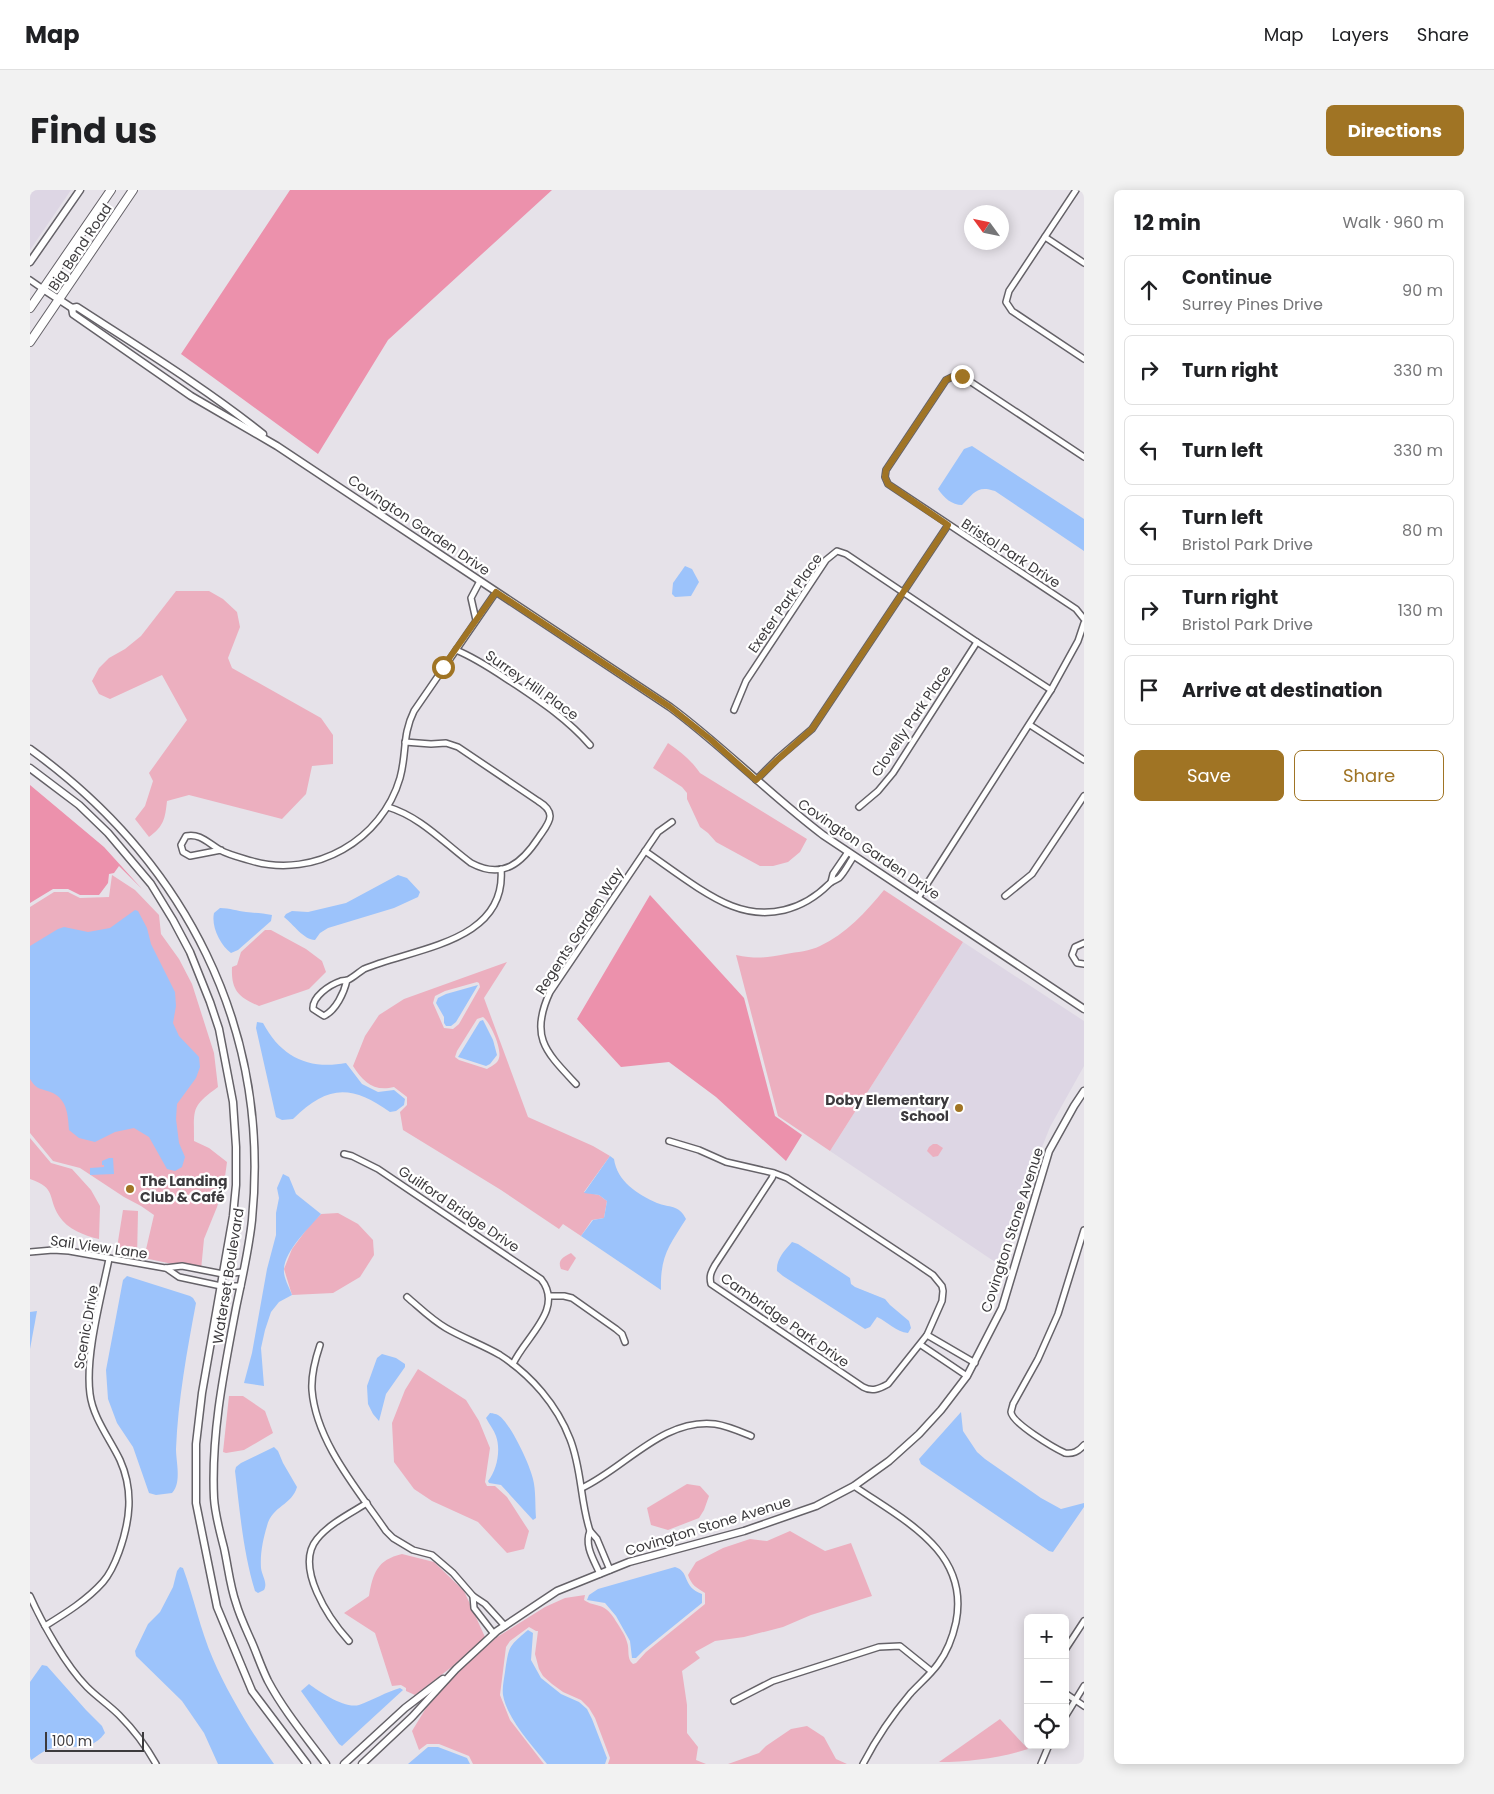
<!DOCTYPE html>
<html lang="en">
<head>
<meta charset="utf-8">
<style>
	:root { --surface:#fff; --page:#f2f2f2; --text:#202124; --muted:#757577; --line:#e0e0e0; --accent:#a07424 }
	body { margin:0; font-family:Poppins,sans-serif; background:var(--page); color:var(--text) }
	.controls { position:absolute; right:15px; bottom:15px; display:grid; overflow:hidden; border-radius:8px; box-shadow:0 2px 12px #0003 }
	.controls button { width:45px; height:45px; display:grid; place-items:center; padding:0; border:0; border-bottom:1px solid var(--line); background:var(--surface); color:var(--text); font:25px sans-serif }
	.compass { position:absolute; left:934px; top:15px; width:45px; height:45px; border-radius:50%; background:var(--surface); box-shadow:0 2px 12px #0003; rotate:303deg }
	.scale { position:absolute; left:15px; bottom:12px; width:99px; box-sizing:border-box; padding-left:5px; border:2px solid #3c3a3d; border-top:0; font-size:14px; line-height:18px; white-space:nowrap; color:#3c3a3d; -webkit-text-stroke:4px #fff; paint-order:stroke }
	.stop { position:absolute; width:15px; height:15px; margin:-11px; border:4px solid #a07424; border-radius:50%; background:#fff }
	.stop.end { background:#a07424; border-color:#fff; box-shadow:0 1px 5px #0008 }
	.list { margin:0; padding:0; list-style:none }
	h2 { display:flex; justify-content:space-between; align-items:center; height:65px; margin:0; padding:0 20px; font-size:21px }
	h2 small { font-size:16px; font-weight:400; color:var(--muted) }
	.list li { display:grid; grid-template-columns:32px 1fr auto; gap:15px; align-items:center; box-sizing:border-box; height:70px; margin:0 10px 10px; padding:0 10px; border:1px solid var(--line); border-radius:8px }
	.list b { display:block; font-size:19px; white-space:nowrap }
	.list p { margin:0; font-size:16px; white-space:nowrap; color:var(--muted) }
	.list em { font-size:16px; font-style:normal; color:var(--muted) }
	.actions { display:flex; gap:10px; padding:15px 20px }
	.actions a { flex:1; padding:11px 0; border:1px solid var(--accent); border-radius:8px; text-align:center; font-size:18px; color:var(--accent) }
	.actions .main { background:var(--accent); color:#fff }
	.icon { flex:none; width:28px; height:28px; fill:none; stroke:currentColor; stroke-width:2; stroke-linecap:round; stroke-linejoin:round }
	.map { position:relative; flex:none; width:1054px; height:1574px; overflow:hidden; border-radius:8px }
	header { display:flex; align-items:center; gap:30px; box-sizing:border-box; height:70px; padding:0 25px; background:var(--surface); border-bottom:1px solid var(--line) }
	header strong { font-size:24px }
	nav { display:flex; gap:28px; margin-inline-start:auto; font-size:18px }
	.intro { display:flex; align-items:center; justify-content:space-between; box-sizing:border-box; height:120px; padding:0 30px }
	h1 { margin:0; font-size:35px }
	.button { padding:12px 22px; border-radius:8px; background:var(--accent); color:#fff; font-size:18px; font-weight:700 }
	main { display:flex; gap:30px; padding:0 30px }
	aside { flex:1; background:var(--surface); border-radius:8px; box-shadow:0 2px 12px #0003 }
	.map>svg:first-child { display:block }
	.built { fill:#ddd6e4 }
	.green { fill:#ecafbf; fill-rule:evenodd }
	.forest { fill:#ec91ac }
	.water { fill:#9cc3fb }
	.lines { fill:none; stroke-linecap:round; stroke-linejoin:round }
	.minor-casing { stroke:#656268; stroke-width:8 }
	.tertiary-casing { stroke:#656268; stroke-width:9 }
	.secondary-casing { stroke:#656268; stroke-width:10 }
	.minor { stroke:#fff; stroke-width:5 }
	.tertiary { stroke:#fff; stroke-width:6 }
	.secondary { stroke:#fff; stroke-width:8 }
	.route { stroke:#a07424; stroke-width:6 }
	.poi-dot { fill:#a07424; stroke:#fff; stroke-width:2 }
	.labels { text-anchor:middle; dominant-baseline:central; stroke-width:4.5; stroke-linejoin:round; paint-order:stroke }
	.street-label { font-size:14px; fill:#3c3a3d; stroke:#fff }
	.poi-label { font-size:14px; font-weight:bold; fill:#3c3a3d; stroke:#fff; text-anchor:end }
</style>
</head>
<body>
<header>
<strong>Map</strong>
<nav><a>Map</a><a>Layers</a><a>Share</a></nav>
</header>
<div class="intro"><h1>Find us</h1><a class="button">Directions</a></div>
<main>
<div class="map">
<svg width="1054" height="1574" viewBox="0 0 1054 1574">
	<rect width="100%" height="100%" fill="#e6e2e9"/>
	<g class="built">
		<polygon points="0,0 41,0 0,60"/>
		<polygon points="933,752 1054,831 1054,876 1020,937 1003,980 988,1025 974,1078 800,961"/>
	</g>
	<g class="green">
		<path d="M146,401h33l14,8 14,13 3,15 -12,31 4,10 89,50 12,17v29l-21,2 -6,28 -24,25 -93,-24 -22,6c-2,18 -3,25 -18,36l-14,-18 10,-13 8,-25 -4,-8 38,-53 -25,-45 -52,24 -11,-5 -7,-13 7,-13 10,-10 16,-9 16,-13z"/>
		<path d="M638,553c13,9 23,17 32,30l107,66 -7,13 -12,10 -15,4h-13l-44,-24 -8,-9 -8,-6 -13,-28v-6l-5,-6 -29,-19z"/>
		<path d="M82,685l23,15 24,25 2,19 18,25 13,25 22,69 4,34c-27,20 -24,21 -24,54l15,7 18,14 -3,22 -7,23 -13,32 -3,31 -57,-12 10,-43 -13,-9 -17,-9 -44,-29 -27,-7 -23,-28v-226l24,-15h14l12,6 29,-1z"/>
		<path d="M854,700l79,52 -133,209 -52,-35 -42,-161c20,4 31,3 50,-1 11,-2 24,-3 34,-8 26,-12 46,-34 64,-56z"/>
		<path d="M235,740h6l35,19 16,12 4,11 -17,17 -50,17c-21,-9 -28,-16 -27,-39l5,-2 4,-13z"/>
		<path d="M477,772l-23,36 44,119 65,29 17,10 -26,36 15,3 8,6 -3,17 -12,2 -11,16 -18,-12 -4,5 -58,-39 -98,-60 -3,-18 7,-7v-8l-13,-10c-20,5 -31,-5 -41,-21l12,-30 14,-21 25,-16zM447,792l2,1 1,4 -21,37 -6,5 -9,-1 -11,-25 2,-7 10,-5zM453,827c7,5 19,31 16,41 -1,5 -7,8 -12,11l-28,-9 -4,-3 2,-6 20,-32z"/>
		<path d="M0,948l21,25 21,6 19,21 9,16 -1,33c-14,-3 -32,-10 -40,-23 -12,-19 -2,-28 -29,-37z"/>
		<polygon points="903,954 907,954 913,958 908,966 903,967 897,961 899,957"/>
		<polygon points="93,1020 108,1021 107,1069 86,1064"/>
		<polygon points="308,1023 328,1034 343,1050 344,1065 330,1087 303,1103 262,1105 254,1079 262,1059 279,1036 291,1024"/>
		<path d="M541,1063l5,5 -8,13 -7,-2c-4,-9 2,-12 10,-16z"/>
		<polygon points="388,1179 436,1210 449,1231 460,1258 455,1292 457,1296 465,1296 477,1307 499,1341 494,1359 477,1363 448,1332 402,1311 384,1299 364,1272 362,1233 375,1200"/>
		<polygon points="199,1206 213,1206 235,1221 243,1243 214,1260 196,1263 193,1262"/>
		<polygon points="657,1294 670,1296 679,1306 674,1320 669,1328 638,1340 621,1335 617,1318"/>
		<path d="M760,1341l35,20 26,-8 21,53 -61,19 -28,12 -39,10 -29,4 -20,11 5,6 -18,13 5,34v28l11,14 -2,13 10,4h-98l2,-6 -15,-40 -6,-10 -8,-8 -18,-8 -11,-8 -9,-8 -4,-7 -4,-15 3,-23h-2l-7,-4 -19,14 -4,6 -6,48 10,25 34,44h-71l-4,-8 -30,-12h-12l-8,6 -7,-19 14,-23 32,-36 39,-35 48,-30 20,-9 20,-3 -1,5c11,8 19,1 30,18 4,7 11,16 13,24 3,8 -1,16 6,22l3,-1 10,-11 59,-48v-11c-9,-6 -13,-7 -17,-18l8,-13 27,-14 27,-9 17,2z"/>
		<path d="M372,1364l32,8 30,29 21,46 -32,29 -38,29 -9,-4v-3l-5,-3 -9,1 -17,-53 -31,-20 25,-17c4,-23 8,-36 33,-42z"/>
		<path d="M970,1529l28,30c-28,9 -59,13 -89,13z"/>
		<polygon points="777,1536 794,1547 806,1569 817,1574 698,1574 729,1563 736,1556 761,1539"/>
	</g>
	<g class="forest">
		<polygon points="260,0 522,0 358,150 288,264 151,164"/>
		<polygon points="0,595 74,657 112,699 89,676 84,683 79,684 78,693 69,705 50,705 38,699 23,699 0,713"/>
		<polygon points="620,705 714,808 745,926 772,945 756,971 686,907 639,872 591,877 547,829"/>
	</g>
	<g class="water">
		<path d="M942,256l112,73v32l-89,-60c-18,-6 -21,2 -33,14 -10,0 -18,-7 -24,-16l26,-40z"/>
		<polygon points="655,376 662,379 669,392 661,406 645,407 642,404 643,393"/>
		<path d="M368,685l9,3 13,14 -2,5 -24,11 -66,20 -8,5 -5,7c-11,0 -22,-16 -31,-23l2,-3 6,-3 16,1 38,-9z"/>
		<path d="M190,718c10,0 17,3 26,4 9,1 17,1 26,3l-1,6 -33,29 -7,3c-11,-8 -20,-27 -17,-40z"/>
		<path d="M105,720l3,1 9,17 4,16 24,48 1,14 -3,17 6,13 20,21 1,10 -4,11 -19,26 -1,15 3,24 6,14 -3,10 -7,4 -8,-2 -18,-32 -15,-9 -19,4 -20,10 -16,-4 -10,-8c-1,-15 -2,-30 -16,-37 -11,-5 -16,-2 -23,-14v-133l28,-17 6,-2 24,5 22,-4z"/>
		<polygon points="448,795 426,832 421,836 416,836 414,833 414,827 406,813 408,808 416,804"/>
		<polygon points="453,830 463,850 467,865 460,874 456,876 428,867 450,831"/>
		<path d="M227,832l6,1c18,34 46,47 83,40l16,21 16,8 16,-2 11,9 -1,6 -8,6 -6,1c-39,-28 -63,-27 -97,7l-11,1 -6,-3 -20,-89z"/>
		<path d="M580,966l4,3c3,22 23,35 43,44 12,5 22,1 29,16 -17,27 -26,37 -25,71l-80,-54 12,-16 11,-2 3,-17 -8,-6 -15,-2z"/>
		<polygon points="79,968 83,968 84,984 60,985 60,978 74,977 74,975 72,975 72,971"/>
		<path d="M253,984l6,3 7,17 25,20c-11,13 -36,36 -37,55 -1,8 5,18 8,26l-13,7 -8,10 -6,18 -4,18 3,38 -20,-3 8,-30 15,-84 9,-34v-22l3,-15 -2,-10z"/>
		<path d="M762,1052l6,2 52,34 1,6 4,3 30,12 5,6 19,16 2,7 -3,5c-12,-1 -20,-11 -31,-16l-7,10 -5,2 -82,-53 -6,-5c-1,-12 8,-21 15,-29z"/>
		<path d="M97,1086l63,20 3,2 3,5c-9,48 -18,97 -20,146 0,13 6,34 -4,44l-16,2 -7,-2 -16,-46 -16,-24 -9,-24 -2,-29 17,-90z"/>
		<polygon points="7,1121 0,1159 0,1122"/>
		<polygon points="352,1164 366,1168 375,1174 375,1177 356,1204 349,1231 343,1224 338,1214 337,1196 347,1168"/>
		<polygon points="931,1222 933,1241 947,1262 955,1269 1011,1308 1031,1319 1054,1313 1054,1317 1023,1362 1019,1361 891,1274 889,1269"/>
		<path d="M460,1223c1,0 7,1 8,2 12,7 32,50 35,64 3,12 2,26 3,39l-3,2 -32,-35 -12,-2 -1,-2c9,-11 13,-31 8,-45 -2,-6 -7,-12 -10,-18z"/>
		<path d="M244,1257l4,4 5,12 14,24c-5,18 -25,19 -30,39 -4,13 -7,28 -6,42 1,8 7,15 3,22l-6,3 -3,-2c-12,-39 -15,-79 -20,-120l1,-4 5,-4z"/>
		<path d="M150,1377l3,1c11,30 17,61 30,91 15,35 39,74 61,105h-56l-14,-31 -22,-32 -46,-45 -1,-5 13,-27 12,-12 13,-25 4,-16z"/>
		<path d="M645,1377c15,4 7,20 27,27v9l-58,47 -8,8h-4l-2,-17 -14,-25 -11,-13 -18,-3 2,-5 9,-6z"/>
		<path d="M498,1440l5,3 -2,27 10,18 20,16 18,8 8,7 5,10 15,39 -2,6h-58c-14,-18 -40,-45 -44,-69 -1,-7 1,-16 2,-23 4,-26 3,-25 23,-42z"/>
		<path d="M12,1475l5,1 39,44 16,16 3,7c-15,20 -30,11 -51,15 -9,1 -17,8 -24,13v-79z"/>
		<path d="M279,1494c11,8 36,25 50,21 14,-5 27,-13 41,-17l3,2 -61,56 -3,-2 -38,-53z"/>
		<polygon points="398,1557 408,1557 437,1568 440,1574 378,1574"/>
	</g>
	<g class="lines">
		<defs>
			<g id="minor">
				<polyline points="1046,0 979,101 976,112 982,121 1054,169"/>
				<polyline points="1015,47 1054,73"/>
				<polyline points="0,90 13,99"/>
				<polyline points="1054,267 932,186 924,186 916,190 856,280 855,287 858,294 1046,419 1054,429"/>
				<polyline points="446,430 441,408 450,391"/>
				<path d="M426,460c22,9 40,22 60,35 27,18 52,35 74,60"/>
				<polyline points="704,520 716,491 796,370 807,361 816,364 947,452 1021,500"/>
				<polyline points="1000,535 1054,570"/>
				<polyline points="726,590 747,569 782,539 918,335"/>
				<path d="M358,617c33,10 56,36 83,56 32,17 51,0 68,-26 4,-6 11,-14 11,-21 0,-7 -7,-12 -12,-15l-80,-54 -12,-4 -15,1 -26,-2"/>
				<polyline points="829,617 848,601 863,583 947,452"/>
				<path d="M191,660l-31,6 -7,-4 -2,-7 5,-9c14,-3 22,7 34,14 9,5 22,8 32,11 63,18 130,-21 148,-83 7,-25 2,-43 14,-67l82,-119"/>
				<path d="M615,661c25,17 59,44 87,55 36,14 71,4 97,-22 3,-3 7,-4 10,-6 6,-6 10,-15 15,-22"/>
				<polyline points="801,692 803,684 818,662"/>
				<polyline points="975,706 1002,684 1054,606"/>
				<polyline points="888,708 1021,500 1048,451 1054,433"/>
				<polyline points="1054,753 1045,757 1042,765 1047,773 1054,774"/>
				<path d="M317,790c-3,13 -11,30 -23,36l-11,-7c-1,-12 16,-24 28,-28 4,-1 3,0 7,-1 6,-3 11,-8 16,-11 49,-21 143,-26 137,-100"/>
				<path d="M546,894c-30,-32 -47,-47 -26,-92l108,-160 14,-10"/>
				<path d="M639,951l30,9 27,12 48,11 13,5 127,84 19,13 9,11 1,5 -1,10 -15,34 -39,49c-9,5 -16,8 -25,3l-152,-103c-2,-8 0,-12 4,-19l57,-87 2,-5"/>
				<path d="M314,964l8,2 26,13 163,110c24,30 -16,58 -28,85"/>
				<path d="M1054,1040l-26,84 -20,45 -25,45c0,1 -2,7 -2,8 1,11 43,36 54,41 8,1 13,-1 19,-8"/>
				<polyline points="0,1062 23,1060 39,1061 135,1078 152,1076 193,1084 213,1082"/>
				<polyline points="136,1078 149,1087 191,1096 211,1096"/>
				<polyline points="519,1106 534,1106 542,1108 586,1139 592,1144 595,1152"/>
				<path d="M377,1107c13,11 25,23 39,31 17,10 37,17 54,27 31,20 57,50 70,84 12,30 10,62 20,92"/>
				<polyline points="897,1145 945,1173"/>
				<path d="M290,1155c-5,15 -9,30 -8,45 4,52 46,100 74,141l7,7 20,12 19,5 21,18 20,23"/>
				<polyline points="891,1155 937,1186"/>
				<path d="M824,1296c49,34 116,65 102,136 -3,14 -9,30 -18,42 -8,11 -19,20 -28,30 -17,20 -35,47 -47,70"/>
				<path d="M552,1298c43,-20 81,-70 133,-64 13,2 24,7 36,12"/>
				<path d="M570,1384c-6,-14 -16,-28 -10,-43l7,8 13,31"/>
				<path d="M0,1406c12,27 36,70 57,91 10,10 22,18 32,28 15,15 27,31 37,49"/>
				<path d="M15,1436c21,-13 42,-26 58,-44 7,-8 12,-19 16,-30 11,-31 15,-61 1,-92 -10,-21 -27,-42 -30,-66 -5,-38 11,-96 19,-135"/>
				<polyline points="464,1444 444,1418 443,1406 455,1414 475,1436"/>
				<path d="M319,1451c-20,-22 -55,-74 -32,-102 12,-15 34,-26 50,-36"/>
				<polyline points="1035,1460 1054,1431"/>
				<polyline points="1035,1503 1054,1516"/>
				<polyline points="704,1511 743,1491 849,1457 870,1456 901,1481"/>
				<polyline points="1035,1527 1054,1496"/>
				<polyline points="1011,1574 1019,1555"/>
			</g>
			<g id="tertiary">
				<polyline points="0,72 50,0"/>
				<path d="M13,99l29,19 5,-1c63,41 127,80 186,127"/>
				<path d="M42,118l1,6 118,82 86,50 393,261c54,40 100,88 153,128l261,174"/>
				<path d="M0,559c155,112 241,278 222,471 -3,29 -10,59 -16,88 -12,63 -25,126 -22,190 1,17 6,34 10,50 4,18 6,38 12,55 4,14 11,28 17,42 5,12 9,24 15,36 16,30 38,56 58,83"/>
				<polyline points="0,578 49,615 78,643 121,694 143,730 160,762 180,812 189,839 203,912 206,957 206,995 203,1026 172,1203 166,1254 166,1313 187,1417 222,1501 277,1574"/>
				<polyline points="314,1574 375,1518 413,1489"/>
				<polyline points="332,1574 382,1527 426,1479 467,1441 527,1401 599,1372 714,1341 786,1316 824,1296 859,1271 889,1244 911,1220 937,1186 972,1118 1019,961 1044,916 1054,901"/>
			</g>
			<g id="secondary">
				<polyline points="0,118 81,0"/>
				<polyline points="0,152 103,0"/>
			</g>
		</defs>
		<use href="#minor" class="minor-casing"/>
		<use href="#tertiary" class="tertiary-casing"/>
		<use href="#secondary" class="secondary-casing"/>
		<use href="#minor" class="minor"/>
		<use href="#tertiary" class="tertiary"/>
		<use href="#secondary" class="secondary"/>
	</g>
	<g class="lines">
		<polyline class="route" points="413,477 466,402 640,517 680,549 726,590 747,570 782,539 918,335 858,294 855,287 856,280 916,190 924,186 932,186"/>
	</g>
	<g class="poi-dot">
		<circle cx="929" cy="918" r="5"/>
		<circle cx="100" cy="999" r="5"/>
	</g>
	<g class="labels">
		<g class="street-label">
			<text transform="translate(50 57) rotate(-56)">Big Bend Road</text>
			<text transform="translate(389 335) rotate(34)">Covington Garden Drive</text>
			<text transform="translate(981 363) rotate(33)">Bristol Park Drive</text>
			<text transform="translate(755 413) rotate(-55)">Exeter Park Place</text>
			<text transform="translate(502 495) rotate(35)">Surrey Hill Place</text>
			<text transform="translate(881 531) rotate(-56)">Clovelly Park Place</text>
			<text transform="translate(839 659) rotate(34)">Covington Garden Drive</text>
			<text transform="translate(549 741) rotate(-57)">Regents Garden Way</text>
			<text transform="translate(429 1019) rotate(34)">Guilford Bridge Drive</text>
			<text transform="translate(982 1040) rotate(-72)">Covington Stone Avenue</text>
			<text transform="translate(69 1057) rotate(8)">Sail View Lane</text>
			<text transform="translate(198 1086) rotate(-81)">Waterset Boulevard</text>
			<text transform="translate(755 1130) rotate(35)">Cambridge Park Drive</text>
			<text transform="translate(56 1137) rotate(-80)">Scenic Drive</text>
			<text transform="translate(678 1336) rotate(-17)">Covington Stone Avenue</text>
		</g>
		<g class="poi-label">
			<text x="919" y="910">Doby Elementary<tspan x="919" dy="16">School</tspan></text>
			<text x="110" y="991" text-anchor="start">The Landing<tspan x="110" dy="16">Club &amp; Café</tspan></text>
		</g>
	</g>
</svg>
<div class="controls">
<button>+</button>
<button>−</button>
<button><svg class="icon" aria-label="locate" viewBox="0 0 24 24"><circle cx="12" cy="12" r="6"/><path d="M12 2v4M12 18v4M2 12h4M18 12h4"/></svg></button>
</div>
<svg class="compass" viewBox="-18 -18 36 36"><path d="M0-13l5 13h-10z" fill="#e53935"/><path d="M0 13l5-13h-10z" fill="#757577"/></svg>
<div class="scale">100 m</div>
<div class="stop" style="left:413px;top:477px"></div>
<div class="stop end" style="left:932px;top:186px"></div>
</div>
<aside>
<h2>12 min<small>Walk · 960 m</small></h2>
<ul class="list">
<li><svg class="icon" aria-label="ahead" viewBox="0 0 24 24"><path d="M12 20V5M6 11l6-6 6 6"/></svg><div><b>Continue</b><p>Surrey Pines Drive</p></div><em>90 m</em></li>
<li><svg class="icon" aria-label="right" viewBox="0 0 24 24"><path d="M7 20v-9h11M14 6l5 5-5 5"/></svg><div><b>Turn right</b></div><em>330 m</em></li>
<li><svg class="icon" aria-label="left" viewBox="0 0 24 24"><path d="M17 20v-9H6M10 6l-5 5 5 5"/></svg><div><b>Turn left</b></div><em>330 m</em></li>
<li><svg class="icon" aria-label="left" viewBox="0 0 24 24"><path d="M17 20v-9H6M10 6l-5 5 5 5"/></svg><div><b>Turn left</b><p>Bristol Park Drive</p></div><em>80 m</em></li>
<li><svg class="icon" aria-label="right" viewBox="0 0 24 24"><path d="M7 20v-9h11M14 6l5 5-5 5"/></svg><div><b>Turn right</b><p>Bristol Park Drive</p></div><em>130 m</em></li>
<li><svg class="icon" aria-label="arrive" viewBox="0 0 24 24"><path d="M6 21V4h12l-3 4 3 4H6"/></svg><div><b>Arrive at destination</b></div></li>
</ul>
<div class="actions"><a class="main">Save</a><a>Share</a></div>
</aside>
</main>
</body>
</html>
